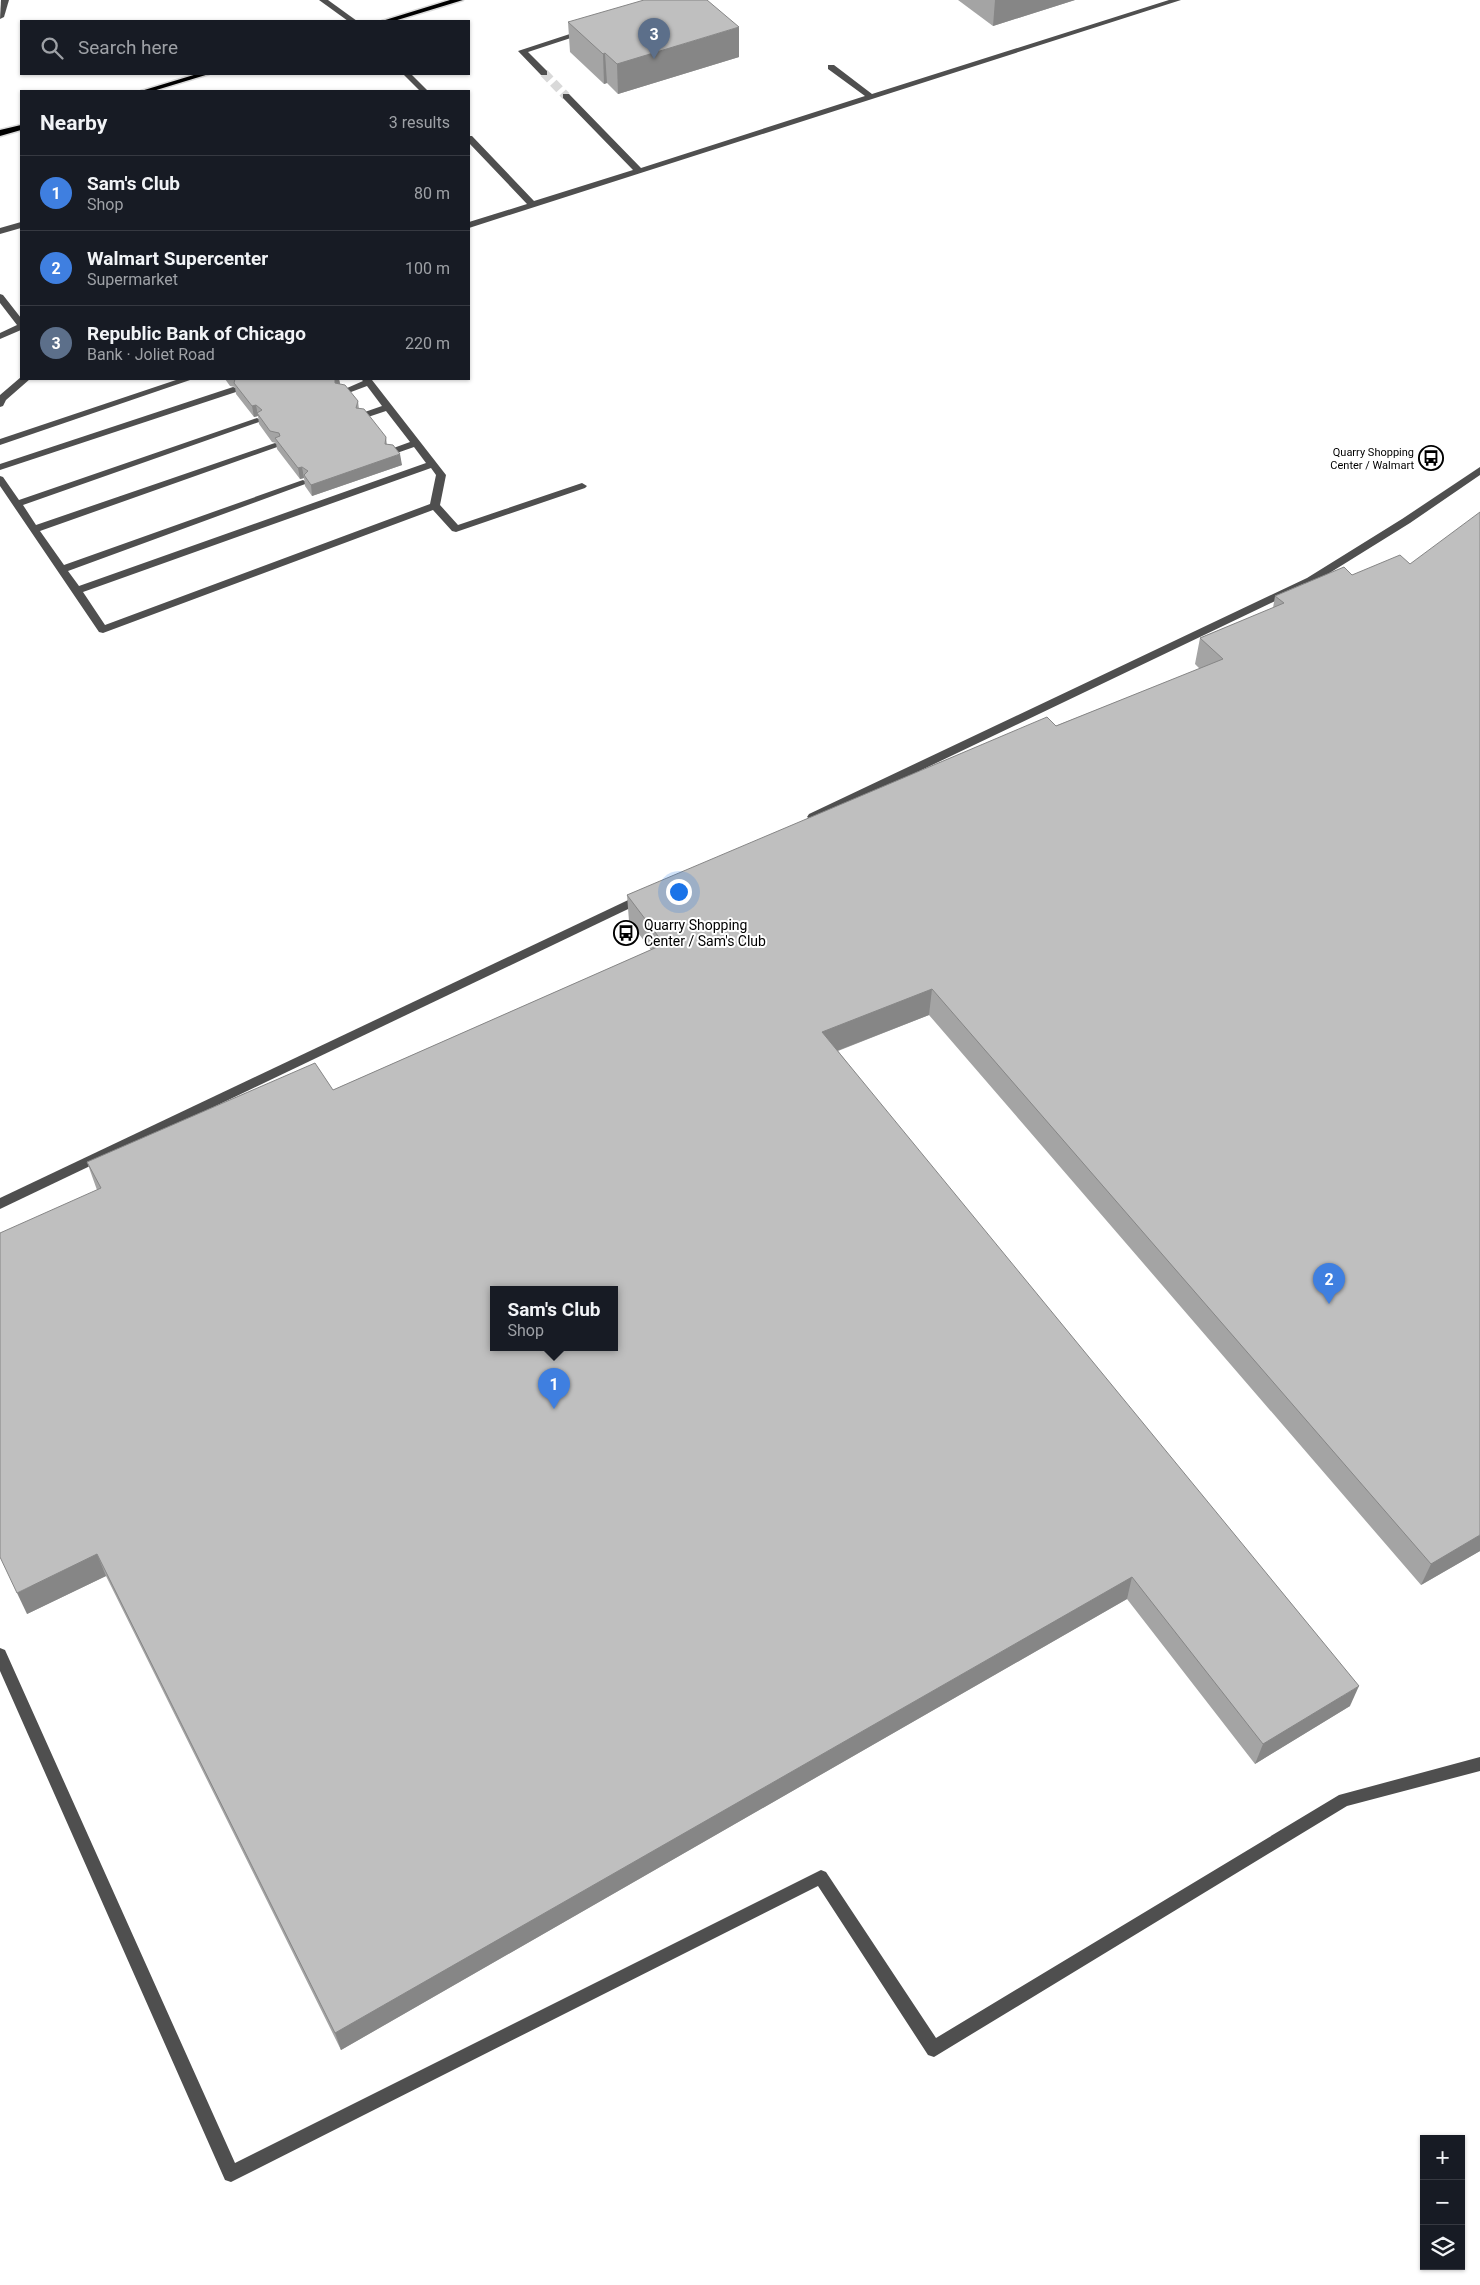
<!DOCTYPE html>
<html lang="en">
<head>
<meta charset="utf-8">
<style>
	:root { --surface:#171b24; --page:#20242c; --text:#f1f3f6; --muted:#9ea1a6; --line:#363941; --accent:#858687 }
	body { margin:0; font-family:Roboto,sans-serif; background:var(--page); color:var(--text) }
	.controls { position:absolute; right:15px; bottom:15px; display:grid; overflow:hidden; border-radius:0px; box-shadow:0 1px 4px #0004 }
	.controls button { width:45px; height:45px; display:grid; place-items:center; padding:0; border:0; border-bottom:1px solid var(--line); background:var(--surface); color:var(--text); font:25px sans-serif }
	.you { position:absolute; left:678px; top:891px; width:18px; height:18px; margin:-12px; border:4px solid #fff; border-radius:50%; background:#1a73e8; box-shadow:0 0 0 8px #1a73e833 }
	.badge { display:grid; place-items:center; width:32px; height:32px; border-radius:50%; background:var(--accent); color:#fff; font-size:16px; font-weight:700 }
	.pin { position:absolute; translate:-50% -41px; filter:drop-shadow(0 1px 2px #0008) }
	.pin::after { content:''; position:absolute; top:26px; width:18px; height:15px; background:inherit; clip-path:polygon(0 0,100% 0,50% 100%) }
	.popup { position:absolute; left:490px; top:1286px; width:128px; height:65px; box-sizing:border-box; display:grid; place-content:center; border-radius:0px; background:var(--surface); filter:drop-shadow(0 1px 4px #0005); font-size:16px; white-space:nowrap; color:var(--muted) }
	.popup b { font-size:19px; color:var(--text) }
	.popup::after { content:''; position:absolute; left:50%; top:100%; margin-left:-10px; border:10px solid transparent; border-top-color:var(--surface) }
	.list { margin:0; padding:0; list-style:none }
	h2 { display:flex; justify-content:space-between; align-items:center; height:65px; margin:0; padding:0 20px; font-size:21px }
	h2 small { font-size:16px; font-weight:400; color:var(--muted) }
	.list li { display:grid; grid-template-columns:32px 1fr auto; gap:15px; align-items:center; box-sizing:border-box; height:75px; padding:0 20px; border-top:1px solid var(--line) }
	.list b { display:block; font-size:19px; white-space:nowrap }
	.list p { margin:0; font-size:16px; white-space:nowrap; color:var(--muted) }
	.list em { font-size:16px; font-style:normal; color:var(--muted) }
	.icon { flex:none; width:28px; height:28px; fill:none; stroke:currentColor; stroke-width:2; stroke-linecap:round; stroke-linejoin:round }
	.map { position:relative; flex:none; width:1480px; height:2285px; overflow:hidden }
	.search { position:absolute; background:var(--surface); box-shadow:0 1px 4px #0004; left:20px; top:20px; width:450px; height:55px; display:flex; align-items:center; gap:12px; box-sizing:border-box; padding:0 18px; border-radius:0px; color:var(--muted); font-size:19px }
	.panel { position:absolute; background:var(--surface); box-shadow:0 1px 4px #0004; left:20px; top:90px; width:450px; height:290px; border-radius:0px }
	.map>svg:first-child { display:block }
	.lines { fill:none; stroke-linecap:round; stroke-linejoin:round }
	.minor-tunnel { stroke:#d9d9d9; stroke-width:9; stroke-dasharray:9 4.5; stroke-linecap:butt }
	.major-casing { stroke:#dbdbdb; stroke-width:3 }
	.minor { fill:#4f4f4f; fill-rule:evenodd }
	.major { fill:#000; fill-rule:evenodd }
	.wall { fill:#a4a4a4 }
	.shaded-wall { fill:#868686 }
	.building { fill:#bfbfbf; stroke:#868686; fill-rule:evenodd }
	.labels { text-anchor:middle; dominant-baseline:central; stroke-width:4; stroke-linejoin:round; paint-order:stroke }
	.far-poi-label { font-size:11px; fill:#000; stroke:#fff; text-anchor:end }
	.poi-label { font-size:14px; fill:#000; stroke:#fff; text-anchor:start }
</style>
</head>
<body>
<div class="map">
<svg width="1480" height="2285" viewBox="0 0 1480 2285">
	<rect width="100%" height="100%" fill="#fff"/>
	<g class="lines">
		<polyline class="minor-tunnel" points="544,73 566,96"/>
		<defs>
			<g id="major">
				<polygon points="450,0 463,0 394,21 382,21"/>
				<polygon points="197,74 209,74 153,91 141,91"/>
				<polygon points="21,125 21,130 0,136 0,130"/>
			</g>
		</defs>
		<use href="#major" class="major-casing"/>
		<g class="minor">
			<polygon points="1,0 9,0 4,17 0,19"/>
			<polygon points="319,0 328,0 357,21 348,21"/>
			<polygon points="1169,0 1181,0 469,228 469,222 527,204 469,143 469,136 472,136 534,201 633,170 563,98 563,94 569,94 641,168 865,96 828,69 828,65 834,65 872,94"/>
			<polygon points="582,30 589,32 528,52 547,71 547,75 541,75 518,51"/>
			<polygon points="403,74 411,74 428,91 420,91"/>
			<polygon points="21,222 21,228 0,234 0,228"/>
			<polygon points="0,294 3,295 21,318 21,330 0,339 0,333 17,325 0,303"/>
			<polygon points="21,377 30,379 6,400 3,406 0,407 0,395"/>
			<polygon points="179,379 193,379 0,445 0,439"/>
			<path d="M361,379l11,1 74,95 -6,30 18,20 121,-41 3,-1 5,3 -2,2 -129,44 -4,-1 -19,-21 -330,123 -4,-1 -99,-146v-10l3,1 16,23 235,-81 3,-1 5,3 -239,84 13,20 236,-81 3,-1 5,3 -240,85 24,34 236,-84 3,-1 5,3 -240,88 11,15 347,-123 -12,-16 -20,7h-6v-4l22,-8 -24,-31 -21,7h-6v-4l23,-8 -15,-20 -24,9 -5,-3 25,-11zM431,468l5,7 -6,29 -325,121 -22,-33z"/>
			<polygon points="233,387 236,388 236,392 0,470 0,464"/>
			<polygon points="1480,467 1480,475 1410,523 1315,582 817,820 813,821 807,817 809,814 1307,578 1402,519"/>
			<polygon points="643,893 647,894 649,897 647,900 0,1209 0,1198"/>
			<polygon points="0,1648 5,1650 235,2163 821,1870 826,1872 936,2038 1339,1795 1480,1757 1480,1771 1347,1806 934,2057 928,2055 818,1886 231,2182 225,2180 0,1671"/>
		</g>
		<use href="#major" class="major"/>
	</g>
	<g class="wall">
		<polygon points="958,0 1075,0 993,26"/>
		<polygon points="568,22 739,57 618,94 607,83 604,84 570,52"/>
		<polygon points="225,379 339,379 340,384 358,401 359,409 386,437 387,445 402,465 312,496 305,486 304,478 300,479 277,449 276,443 272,442 259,424 258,416 254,417 236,394 235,387 230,386"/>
		<polygon points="1305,583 1480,1551 1421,1585 929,1015 838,1051 1350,1706 1255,1764 1127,1599 341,2050 106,1576 27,1614 97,1190 87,1162 333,1090 651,950 629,921 627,895 1200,669 1195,664 1200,638 1273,608 1275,596"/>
	</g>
	<g class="shaded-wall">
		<polygon points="995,0 1075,0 993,26"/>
		<polygon points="739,27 739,57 618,94 617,64"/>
		<polygon points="605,53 607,83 604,84 603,54"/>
		<polygon points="337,379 339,379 341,389 336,391 335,380"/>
		<polygon points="256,405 258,416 254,417 252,406"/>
		<polygon points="400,454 402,465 312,496 311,485"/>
		<polygon points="302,467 304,478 300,479 298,468"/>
		<polygon points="932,989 929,1015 821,1057 822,1032"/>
		<polygon points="1480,1535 1480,1551 1421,1585 1431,1564"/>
		<polygon points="97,1554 106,1576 27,1614 17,1593"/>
		<polygon points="1132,1577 1127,1599 341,2050 335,2033"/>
		<polygon points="1359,1686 1350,1706 1255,1764 1263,1744"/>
	</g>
	<g class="building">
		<polygon points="644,0 707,0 739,27 617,64 605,53 603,54 568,22"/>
		<polygon points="235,379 337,379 335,380 335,383 345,385 358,401 356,408 364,409 386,437 385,444 393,445 400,454 311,485 304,475 308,471 302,467 298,468 275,438 280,436 279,433 270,431 257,413 262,410 256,405 252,406 234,383"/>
		<path d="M1480,512v1023l-49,29 -499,-575 -110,43 537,654 -96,58 -131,-167 -797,456 -238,-479 -80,39 -17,-36v-324l101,-45 -14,-26 228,-99 18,27 331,-146 -37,-49 420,-178 9,9 167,-67 -23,-21 84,-35 -9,-7 69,-29 8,8 48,-20 10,9zM494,1290h120v58h-120z"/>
	</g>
	<defs>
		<symbol id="bus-ring" viewBox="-11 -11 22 22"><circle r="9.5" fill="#fff" stroke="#000" stroke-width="1.5"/><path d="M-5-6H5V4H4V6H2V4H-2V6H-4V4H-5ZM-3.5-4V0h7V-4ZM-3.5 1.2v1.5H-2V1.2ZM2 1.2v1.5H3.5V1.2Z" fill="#000"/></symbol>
	</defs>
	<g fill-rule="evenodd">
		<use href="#bus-ring" x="1417" y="444" width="28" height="28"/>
		<use href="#bus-ring" x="612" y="919" width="28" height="28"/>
	</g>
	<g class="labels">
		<g class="far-poi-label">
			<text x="1414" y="452">Quarry Shopping<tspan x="1414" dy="13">Center / Walmart</tspan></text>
		</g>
		<g class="poi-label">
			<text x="644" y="925">Quarry Shopping<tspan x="644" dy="16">Center / Sam's Club</tspan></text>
		</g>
	</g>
</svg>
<div class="controls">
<button>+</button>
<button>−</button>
<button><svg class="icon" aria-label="layers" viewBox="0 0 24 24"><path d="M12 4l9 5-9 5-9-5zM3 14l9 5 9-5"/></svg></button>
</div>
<div class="you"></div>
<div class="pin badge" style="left:554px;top:1409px;background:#3f7fe0">1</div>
<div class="popup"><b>Sam's Club</b>Shop</div>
<div class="pin badge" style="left:1329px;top:1304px;background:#3f7fe0">2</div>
<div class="pin badge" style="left:654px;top:59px;background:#5c6f8a">3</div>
<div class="search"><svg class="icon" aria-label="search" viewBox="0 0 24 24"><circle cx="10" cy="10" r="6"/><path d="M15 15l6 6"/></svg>Search here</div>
<section class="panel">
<h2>Nearby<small>3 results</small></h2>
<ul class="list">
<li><span class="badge" style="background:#3f7fe0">1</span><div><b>Sam's Club</b><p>Shop</p></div><em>80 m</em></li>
<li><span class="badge" style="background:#3f7fe0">2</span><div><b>Walmart Supercenter</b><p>Supermarket</p></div><em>100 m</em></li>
<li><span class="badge" style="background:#5c6f8a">3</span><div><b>Republic Bank of Chicago</b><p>Bank · Joliet Road</p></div><em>220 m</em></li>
</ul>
</section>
</div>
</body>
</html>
